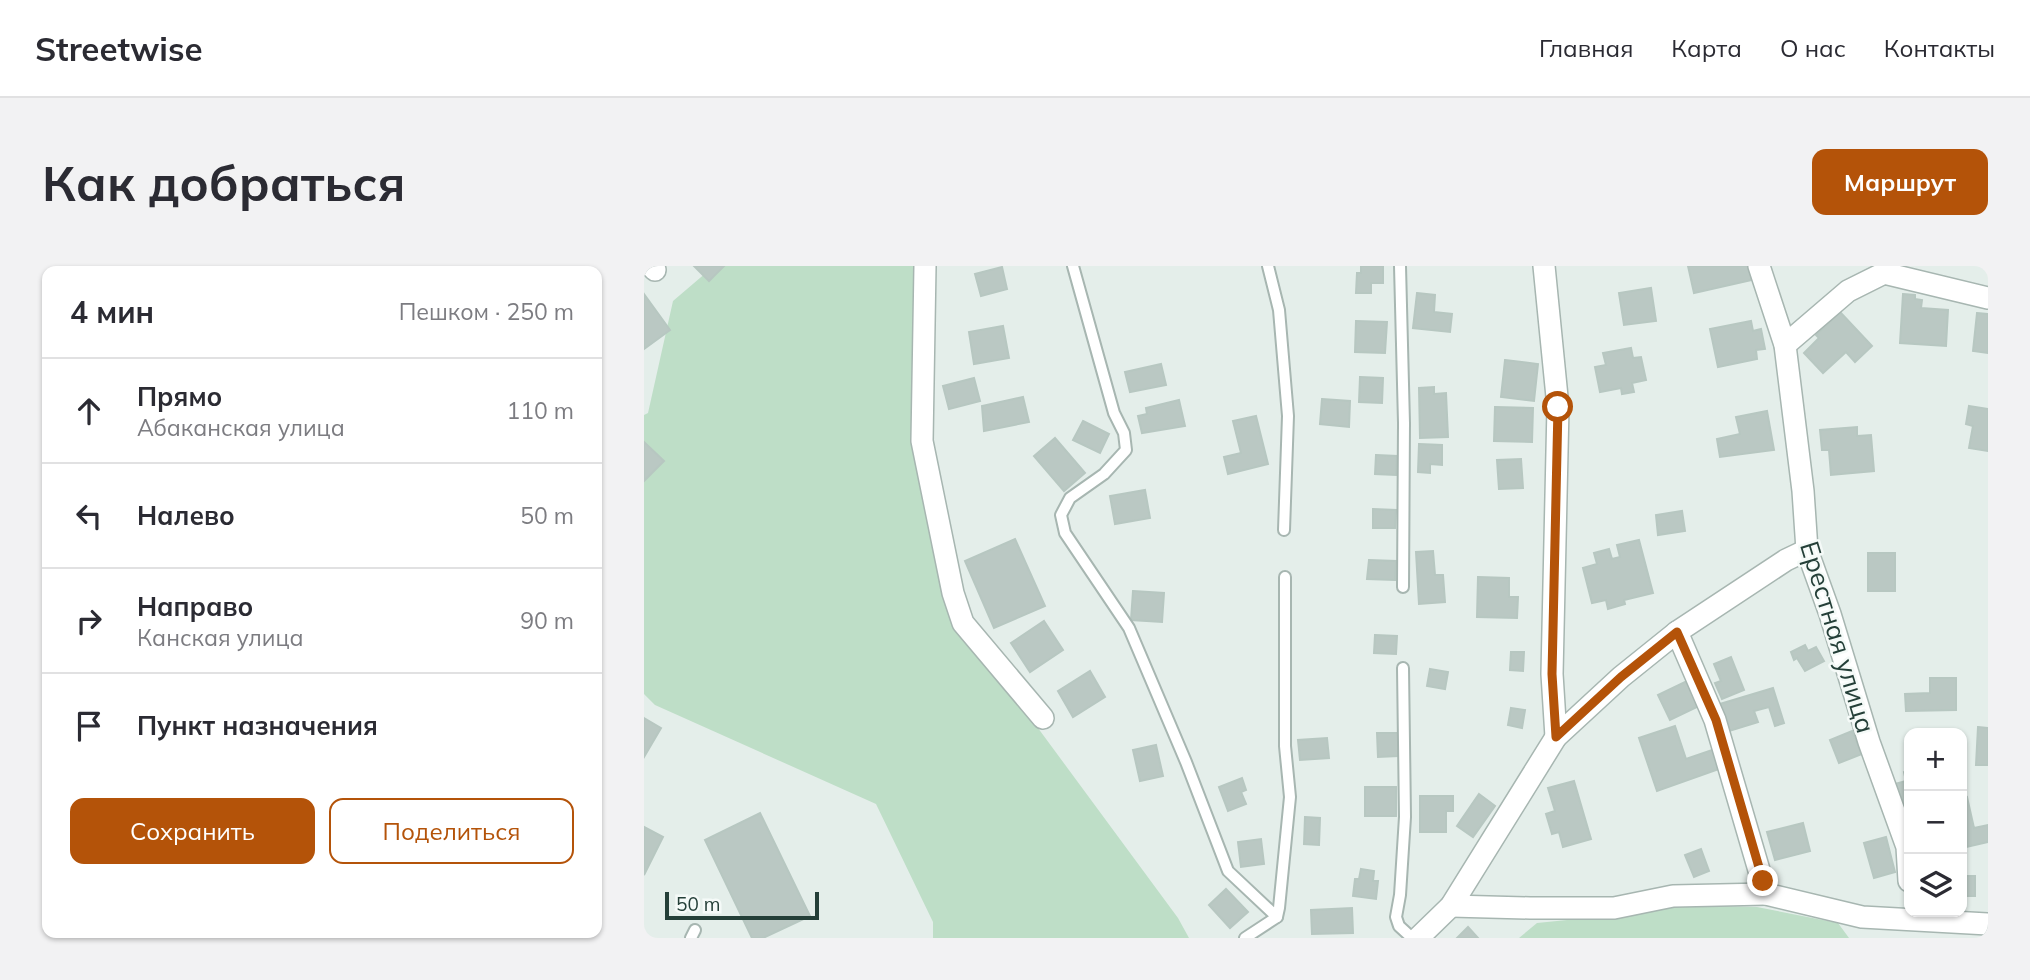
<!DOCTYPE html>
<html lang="ru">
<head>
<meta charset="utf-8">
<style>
	:root { --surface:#fff; --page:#f2f2f3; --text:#2b2b33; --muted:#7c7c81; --line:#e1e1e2; --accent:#b45309 }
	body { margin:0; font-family:Mulish,sans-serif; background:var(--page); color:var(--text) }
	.controls { position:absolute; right:21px; bottom:21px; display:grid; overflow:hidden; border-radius:14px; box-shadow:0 2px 5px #0004 }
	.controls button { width:63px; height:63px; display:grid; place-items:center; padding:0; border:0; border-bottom:2px solid var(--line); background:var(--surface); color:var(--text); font:35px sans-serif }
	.scale { position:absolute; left:21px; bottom:18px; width:154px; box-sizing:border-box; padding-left:7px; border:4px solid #243f38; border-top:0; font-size:19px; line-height:24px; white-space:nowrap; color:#243f38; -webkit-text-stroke:5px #f5faf8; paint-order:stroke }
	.stop { position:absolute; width:21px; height:21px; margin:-16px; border:5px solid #b45309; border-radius:50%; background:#fff }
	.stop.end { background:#b45309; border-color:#fff; box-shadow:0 2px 7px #0008 }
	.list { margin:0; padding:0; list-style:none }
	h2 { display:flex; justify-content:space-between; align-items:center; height:91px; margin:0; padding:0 28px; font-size:30px }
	h2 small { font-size:23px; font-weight:400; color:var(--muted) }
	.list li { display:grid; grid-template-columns:46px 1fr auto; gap:21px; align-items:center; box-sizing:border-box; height:105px; padding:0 28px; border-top:2px solid var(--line) }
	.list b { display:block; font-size:26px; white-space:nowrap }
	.list p { margin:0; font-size:23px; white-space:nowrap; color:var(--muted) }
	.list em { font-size:23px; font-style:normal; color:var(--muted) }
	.actions { display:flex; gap:14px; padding:21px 28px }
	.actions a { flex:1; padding:16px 0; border:2px solid var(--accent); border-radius:14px; text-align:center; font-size:24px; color:var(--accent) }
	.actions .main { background:var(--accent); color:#fff }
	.icon { flex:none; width:38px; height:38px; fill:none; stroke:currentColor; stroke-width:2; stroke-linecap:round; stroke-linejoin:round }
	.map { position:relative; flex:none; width:1344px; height:672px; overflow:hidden; border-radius:14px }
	header { display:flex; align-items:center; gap:42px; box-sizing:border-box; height:98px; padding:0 35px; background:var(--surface); border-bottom:2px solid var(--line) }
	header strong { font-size:33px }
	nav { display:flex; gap:38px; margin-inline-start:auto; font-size:24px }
	.intro { display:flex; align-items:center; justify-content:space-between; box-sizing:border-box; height:168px; padding:0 42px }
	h1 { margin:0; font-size:49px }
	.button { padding:18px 32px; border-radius:14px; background:var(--accent); color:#fff; font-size:24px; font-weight:700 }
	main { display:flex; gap:42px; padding:0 42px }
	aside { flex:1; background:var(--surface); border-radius:14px; box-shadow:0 2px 5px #0004 }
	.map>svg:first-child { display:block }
	.green { fill:#bedec7 }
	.building { fill:#bac8c3; stroke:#b7c7c1; stroke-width:2 }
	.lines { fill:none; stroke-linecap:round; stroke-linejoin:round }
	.service-casing { stroke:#a7b6b1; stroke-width:14 }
	.minor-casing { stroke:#a7b6b1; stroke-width:24 }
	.service { stroke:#fff; stroke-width:10 }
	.minor { stroke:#fff; stroke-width:21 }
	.route { stroke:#b45309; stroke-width:9 }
	.labels { text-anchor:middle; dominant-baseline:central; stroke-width:5; stroke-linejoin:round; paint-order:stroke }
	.street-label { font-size:26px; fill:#243f38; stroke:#f5faf8 }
</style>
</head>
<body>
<header>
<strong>Streetwise</strong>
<nav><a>Главная</a><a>Карта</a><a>О нас</a><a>Контакты</a></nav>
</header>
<div class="intro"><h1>Как добраться</h1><a class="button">Маршрут</a></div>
<main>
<aside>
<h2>4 мин<small>Пешком · 250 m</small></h2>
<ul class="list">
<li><svg class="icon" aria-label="ahead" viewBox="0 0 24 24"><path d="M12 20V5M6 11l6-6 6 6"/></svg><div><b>Прямо</b><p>Абаканская улица</p></div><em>110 m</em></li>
<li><svg class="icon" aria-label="left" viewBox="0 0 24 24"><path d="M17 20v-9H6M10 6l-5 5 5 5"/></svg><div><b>Налево</b></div><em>50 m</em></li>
<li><svg class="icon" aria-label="right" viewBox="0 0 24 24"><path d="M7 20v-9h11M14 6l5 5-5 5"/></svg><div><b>Направо</b><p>Канская улица</p></div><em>90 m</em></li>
<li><svg class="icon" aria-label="arrive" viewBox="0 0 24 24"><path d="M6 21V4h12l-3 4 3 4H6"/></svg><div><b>Пункт назначения</b></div></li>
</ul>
<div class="actions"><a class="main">Сохранить</a><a>Поделиться</a></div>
</aside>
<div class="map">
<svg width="1344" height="672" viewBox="0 0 1344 672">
	<rect width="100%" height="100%" fill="#e4eeea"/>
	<g class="green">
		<polygon points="70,0 278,0 279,144 313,327 377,439 534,652 545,672 289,672 289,656 232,538 11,439 0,428 0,149 4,147 29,35"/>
		<polygon points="1033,639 1113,641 1194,657 1205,672 875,672 893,657 953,651"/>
	</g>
	<g class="building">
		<polygon points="50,0 80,0 65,15"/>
		<polygon points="717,0 739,0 739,17 727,17 727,27 712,27 713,7 717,7"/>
		<polygon points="1044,0 1109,0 1112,13 1050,27"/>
		<polygon points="358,1 363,23 337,30 331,8"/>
		<polygon points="1007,22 1012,55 980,59 975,27"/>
		<polygon points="773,27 791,29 790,46 808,48 806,66 769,62"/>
		<polygon points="0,28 26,64 0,83"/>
		<polygon points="1259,28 1271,29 1271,33 1278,34 1277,42 1304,44 1302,80 1256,77"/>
		<polygon points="1196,46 1228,80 1211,96 1202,86 1179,107 1160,87 1175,72 1172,69"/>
		<polygon points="1333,47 1344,48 1344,87 1329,85"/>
		<polygon points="712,55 743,56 741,87 711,86"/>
		<polygon points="1107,55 1109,65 1117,63 1121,83 1112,84 1113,93 1074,101 1066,63"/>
		<polygon points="359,60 365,92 330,98 325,66"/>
		<polygon points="987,82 989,92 997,91 1002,114 988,117 990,126 978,128 977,122 956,126 951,101 962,99 959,87"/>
		<polygon points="861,94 894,98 890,135 857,131"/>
		<polygon points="517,98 522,119 486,126 481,106"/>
		<polygon points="716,111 739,112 738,137 715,136"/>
		<polygon points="330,112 336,135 305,143 299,120"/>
		<polygon points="790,121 790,128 802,127 804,171 776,172 775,122"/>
		<polygon points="379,131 385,156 340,165 338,140"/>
		<polygon points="678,133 706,135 705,161 676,158"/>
		<polygon points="535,134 541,160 498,167 494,150 503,148 502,142"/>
		<polygon points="1325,140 1344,143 1344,185 1325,182 1329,160 1322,158"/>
		<polygon points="851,141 889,142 888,176 850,175"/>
		<polygon points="1123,145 1130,184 1076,191 1073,173 1096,168 1092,151"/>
		<polygon points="612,150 624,198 584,208 580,191 597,187 589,155"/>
		<polygon points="439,155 465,168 456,187 429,174"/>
		<polygon points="1213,161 1213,170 1227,169 1230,205 1187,209 1185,184 1178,184 1176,164"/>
		<polygon points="411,172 441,207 420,225 390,190"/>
		<polygon points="0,176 20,195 0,215"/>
		<polygon points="775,178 798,179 798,199 786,198 786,207 774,206"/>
		<polygon points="732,189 753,190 752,209 731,208"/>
		<polygon points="877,193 879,222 855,223 853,194"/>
		<polygon points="501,224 506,252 471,258 466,230"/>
		<polygon points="729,243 752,244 751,262 729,262"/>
		<polygon points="1038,245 1041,265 1014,269 1012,249"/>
		<polygon points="371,273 401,340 350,362 321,295"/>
		<polygon points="995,274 1009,327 980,334 981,338 964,343 962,334 948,337 939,302 953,298 950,287 965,283 968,293 976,291 973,279"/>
		<polygon points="789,285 791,309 799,309 801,336 775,338 772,286"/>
		<rect x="1224" y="287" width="27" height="38"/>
		<polygon points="725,294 752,295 751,314 723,313"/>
		<polygon points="834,311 865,312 865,331 874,331 873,352 833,351"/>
		<polygon points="489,325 520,327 518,356 487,354"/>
		<polygon points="400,355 419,384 386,406 367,377"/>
		<polygon points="731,369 753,370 752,388 730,387"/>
		<polygon points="1161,379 1164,385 1172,381 1180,395 1161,405 1153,392 1150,394 1147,386"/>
		<polygon points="867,386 880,386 879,405 866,404"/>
		<polygon points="1087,391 1100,424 1078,433 1071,417 1077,415 1070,398"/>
		<polygon points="786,403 804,406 801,423 783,420"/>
		<polygon points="446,405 461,431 429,451 414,425"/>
		<polygon points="1286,412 1312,412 1312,444 1262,445 1261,428 1286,427"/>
		<polygon points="1045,414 1057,439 1026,454 1014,429"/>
		<polygon points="1129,422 1140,457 1131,460 1125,441 1110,445 1114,456 1085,465 1076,438"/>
		<polygon points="867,442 881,444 878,462 864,459"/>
		<polygon points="0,452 17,462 0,491"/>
		<polygon points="1031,460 1042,493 1071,483 1078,502 1013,525 995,472"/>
		<polygon points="1334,461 1344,462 1344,499 1332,499"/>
		<polygon points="1208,465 1218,488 1195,497 1186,474"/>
		<polygon points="733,467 754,467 754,490 734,491"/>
		<polygon points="683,472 685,492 656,494 654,474"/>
		<polygon points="512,479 519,510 496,515 489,484"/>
		<polygon points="1265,504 1265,541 1257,543 1251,518 1262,515 1260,506"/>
		<polygon points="598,512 602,524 597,526 602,538 584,545 575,521"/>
		<polygon points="930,515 947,573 919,581 915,566 908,568 902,548 911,545 904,522"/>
		<rect x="721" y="521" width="31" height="29"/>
		<polygon points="835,528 851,540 829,571 813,560"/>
		<polygon points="776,530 809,530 809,545 802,545 802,566 776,566"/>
		<polygon points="1323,531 1330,562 1344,559 1344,576 1318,582 1318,532"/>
		<polygon points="116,547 166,650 119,672 108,672 61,574"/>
		<polygon points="661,551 676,552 675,579 660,578"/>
		<polygon points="1159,557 1166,585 1131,594 1123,566"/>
		<polygon points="0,561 19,571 0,609"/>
		<polygon points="1242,571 1251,606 1230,612 1220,577"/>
		<polygon points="617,573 620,598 597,601 594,576"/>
		<polygon points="1057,583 1065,605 1050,611 1041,589"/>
		<polygon points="717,603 730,605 729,615 734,615 732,633 709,630 711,613 715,613"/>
		<rect x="1318" y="610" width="13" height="20"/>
		<polygon points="582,623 604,646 586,662 565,639"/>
		<polygon points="708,642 709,667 668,668 667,644"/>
		<polygon points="824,661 834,672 813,672"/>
	</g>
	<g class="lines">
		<defs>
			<g id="service">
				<polyline points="429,0 470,147 480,167 482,184 460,208 426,232 417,249 421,267 485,362 542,496 584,605 633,651"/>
				<polyline points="624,0 635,44 644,150 640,264"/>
				<polyline points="756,0 760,157 759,321"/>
				<polyline points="759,402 761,551 756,629 752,651 755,660 768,672"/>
				<polyline points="47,672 51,664"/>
				<polyline points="601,672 633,651 635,642 646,531 641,480 641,311"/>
			</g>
			<g id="minor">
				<polyline points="7,0 11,4"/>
				<polyline points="281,0 278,175 309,327 319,357 399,452"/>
				<polyline points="900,0 914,141 908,408 912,471"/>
				<polyline points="1115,0 1141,79 1159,225 1163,284 1186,348 1225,476 1263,581 1265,615"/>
				<polyline points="1141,79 1204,25 1240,7 1344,32"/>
				<polyline points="1033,366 1071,454 1122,628 1218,651 1344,658"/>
				<polyline points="807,640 886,642 970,642 1029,630 1122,628"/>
				<polyline points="774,672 807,640 912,471 977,411 1033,366 1142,294 1163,284"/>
			</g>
		</defs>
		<use href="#service" class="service-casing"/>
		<use href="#minor" class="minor-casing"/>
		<use href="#service" class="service"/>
		<use href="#minor" class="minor"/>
	</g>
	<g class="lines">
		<polyline class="route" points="914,141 908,408 912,471 977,411 1033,366 1072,454 1119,615"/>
	</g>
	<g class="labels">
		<g class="street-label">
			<text transform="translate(1194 371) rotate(73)">Ерестная улица</text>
		</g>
	</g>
</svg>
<div class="controls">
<button>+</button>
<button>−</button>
<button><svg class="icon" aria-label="layers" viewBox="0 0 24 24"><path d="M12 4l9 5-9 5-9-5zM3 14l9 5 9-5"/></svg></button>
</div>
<div class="scale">50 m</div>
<div class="stop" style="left:914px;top:141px"></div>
<div class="stop end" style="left:1119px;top:615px"></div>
</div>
</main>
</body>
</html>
